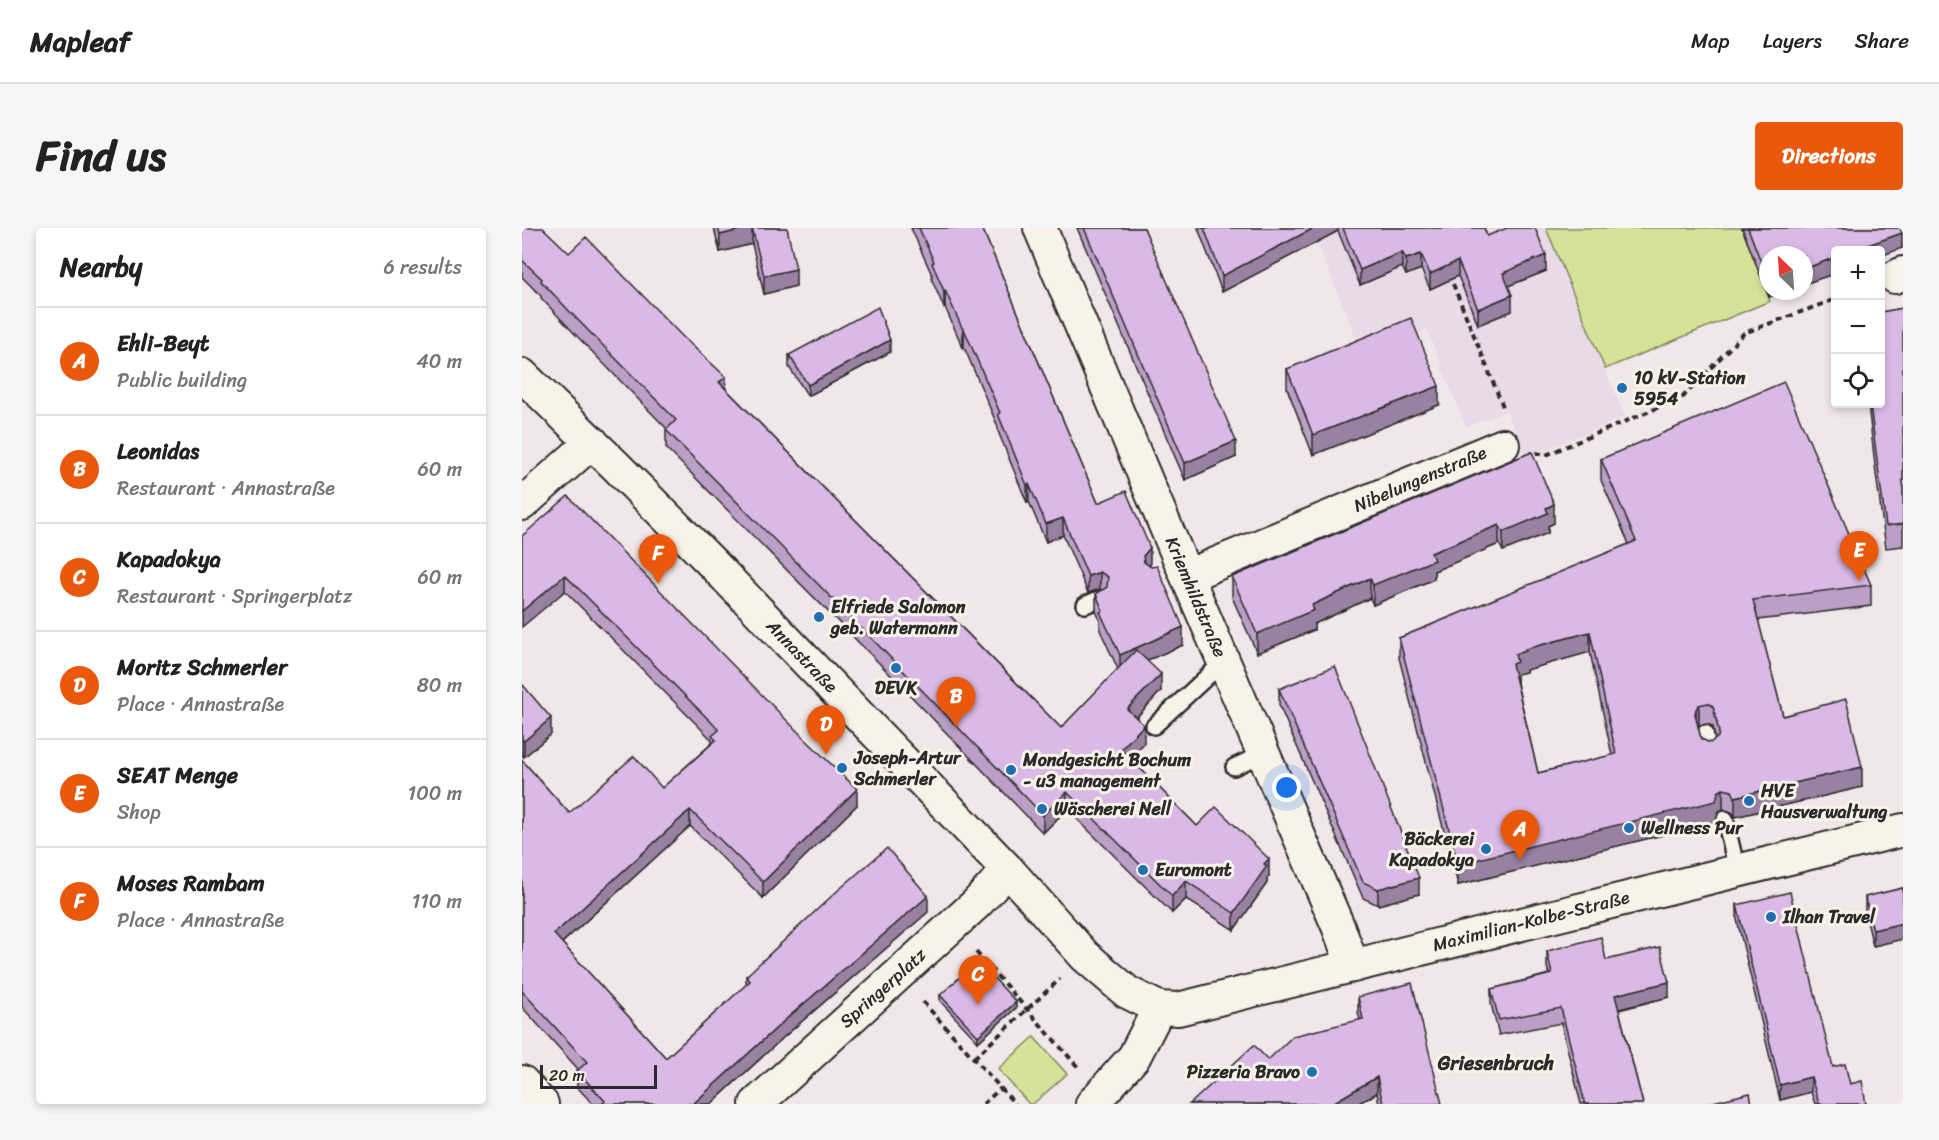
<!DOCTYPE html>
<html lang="en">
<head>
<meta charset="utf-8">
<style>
	:root { --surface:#fff; --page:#f6f6f6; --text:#222; --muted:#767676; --line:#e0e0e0; --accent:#ea580c }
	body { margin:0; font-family:Sriracha,sans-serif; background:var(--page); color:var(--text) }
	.controls { position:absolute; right:18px; top:18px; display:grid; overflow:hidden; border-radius:6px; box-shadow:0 3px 9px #0003 }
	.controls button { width:54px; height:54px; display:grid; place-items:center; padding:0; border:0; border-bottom:2px solid var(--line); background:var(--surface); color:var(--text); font:30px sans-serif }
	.compass { position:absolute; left:1237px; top:18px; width:54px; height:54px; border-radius:50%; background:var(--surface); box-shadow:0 3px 9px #0003; rotate:335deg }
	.scale { position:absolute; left:18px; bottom:15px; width:117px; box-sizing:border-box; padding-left:6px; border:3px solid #2b2b2b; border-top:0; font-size:16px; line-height:21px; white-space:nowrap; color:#2b2b2b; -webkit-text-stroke:4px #f7f3e8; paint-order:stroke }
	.you { position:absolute; left:765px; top:560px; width:21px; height:21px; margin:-15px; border:4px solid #fff; border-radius:50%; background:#1a73e8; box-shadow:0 0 0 9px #1a73e833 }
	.badge { display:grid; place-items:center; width:39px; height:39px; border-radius:50%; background:var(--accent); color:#fff; font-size:20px; font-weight:700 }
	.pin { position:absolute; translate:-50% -50px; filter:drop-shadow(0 2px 3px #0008) }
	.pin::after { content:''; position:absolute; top:32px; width:21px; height:18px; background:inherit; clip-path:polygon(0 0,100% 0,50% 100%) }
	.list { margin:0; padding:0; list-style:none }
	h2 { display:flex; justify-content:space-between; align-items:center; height:78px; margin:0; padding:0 24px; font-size:26px }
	h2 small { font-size:20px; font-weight:400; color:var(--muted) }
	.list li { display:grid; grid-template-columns:39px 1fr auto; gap:18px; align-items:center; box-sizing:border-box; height:108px; padding:0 24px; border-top:2px solid var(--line) }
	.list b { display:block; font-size:22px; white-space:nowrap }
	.list p { margin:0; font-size:20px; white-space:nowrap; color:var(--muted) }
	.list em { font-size:20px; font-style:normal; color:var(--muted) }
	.icon { flex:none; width:33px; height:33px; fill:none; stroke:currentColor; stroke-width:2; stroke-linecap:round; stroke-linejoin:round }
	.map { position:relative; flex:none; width:1381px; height:876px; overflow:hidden; border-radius:6px }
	header { display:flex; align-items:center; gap:36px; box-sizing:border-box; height:84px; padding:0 30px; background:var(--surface); border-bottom:2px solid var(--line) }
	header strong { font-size:28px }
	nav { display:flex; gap:33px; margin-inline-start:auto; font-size:21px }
	.intro { display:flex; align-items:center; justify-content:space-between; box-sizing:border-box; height:144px; padding:0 36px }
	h1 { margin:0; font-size:42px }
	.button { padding:15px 27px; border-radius:6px; background:var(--accent); color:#fff; font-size:21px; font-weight:700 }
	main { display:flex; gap:36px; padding:0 36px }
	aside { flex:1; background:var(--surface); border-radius:6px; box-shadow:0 3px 9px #0003 }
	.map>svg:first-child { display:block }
	.built { fill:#ead9e7 }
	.green { fill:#d4e397; stroke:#808761; stroke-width:1.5 }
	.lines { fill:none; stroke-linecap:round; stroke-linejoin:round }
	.service-casing { stroke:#2b2b2b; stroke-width:20 }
	.minor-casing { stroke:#2b2b2b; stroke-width:36 }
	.path { stroke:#2b2b2b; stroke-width:4; stroke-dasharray:6 4.5; stroke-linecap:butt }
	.service { stroke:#f7f3e8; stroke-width:15 }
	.minor { stroke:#f7f3e8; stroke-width:32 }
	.wall { fill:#bb9fc6; stroke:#2b2b2b; stroke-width:1.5; fill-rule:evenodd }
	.shaded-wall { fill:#9982a1; stroke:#2b2b2b; stroke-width:1.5 }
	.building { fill:#dab9e6; stroke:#2b2b2b; stroke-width:1.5; fill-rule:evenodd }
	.poi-dot { fill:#1f6fb2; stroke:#f7f3e8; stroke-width:2 }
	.labels { text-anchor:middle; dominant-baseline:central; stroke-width:6; stroke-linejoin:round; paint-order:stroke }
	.poi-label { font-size:18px; font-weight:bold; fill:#2b2b2b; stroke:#f7f3e8; text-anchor:start }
	.street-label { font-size:18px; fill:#2b2b2b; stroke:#f7f3e8 }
	.neighbourhood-label { font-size:20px; font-weight:bold; fill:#2b2b2b; stroke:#f7f3e8 }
</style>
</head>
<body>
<header>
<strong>Mapleaf</strong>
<nav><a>Map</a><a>Layers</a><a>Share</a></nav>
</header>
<div class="intro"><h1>Find us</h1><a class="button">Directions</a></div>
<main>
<aside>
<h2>Nearby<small>6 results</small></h2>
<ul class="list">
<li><span class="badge">A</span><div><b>Ehli-Beyt</b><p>Public building</p></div><em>40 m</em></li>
<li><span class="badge">B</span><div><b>Leonidas</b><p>Restaurant · Annastraße</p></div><em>60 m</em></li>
<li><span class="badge">C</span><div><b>Kapadokya</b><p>Restaurant · Springerplatz</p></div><em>60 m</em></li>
<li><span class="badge">D</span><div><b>Moritz Schmerler</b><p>Place · Annastraße</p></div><em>80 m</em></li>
<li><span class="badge">E</span><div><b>SEAT Menge</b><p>Shop</p></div><em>100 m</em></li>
<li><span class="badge">F</span><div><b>Moses Rambam</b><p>Place · Annastraße</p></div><em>110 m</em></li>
</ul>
</aside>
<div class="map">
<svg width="1381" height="876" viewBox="0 0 1381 876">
	<rect width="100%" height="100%" fill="#f1e7e8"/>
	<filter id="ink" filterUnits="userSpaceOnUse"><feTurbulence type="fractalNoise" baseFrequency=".0167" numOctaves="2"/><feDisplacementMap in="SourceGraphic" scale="12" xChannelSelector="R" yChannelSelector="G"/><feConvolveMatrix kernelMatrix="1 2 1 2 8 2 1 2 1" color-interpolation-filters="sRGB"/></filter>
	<g filter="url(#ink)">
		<polygon class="built" points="822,0 1024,0 1103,189 1005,229 984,183 944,199 905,102 842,130 795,14"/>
		<g class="green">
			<polygon points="1024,0 1220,0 1248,73 1083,141"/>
			<polygon points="512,809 545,846 511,876 507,876 476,841"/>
		</g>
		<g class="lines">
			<defs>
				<g id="service">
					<polyline points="563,377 577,371"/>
					<polyline points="632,498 702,433"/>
					<polyline points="1183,505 1187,526"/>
					<polyline points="712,539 742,525"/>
					<polyline points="1203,591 1215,642"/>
				</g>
				<g id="minor">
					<polyline points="518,0 659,335 816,698 831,738"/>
					<polyline points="1373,49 1381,45"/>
					<polyline points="0,147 95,239 194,339 486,642 563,728 605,764 637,780 656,781 1381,602"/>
					<polyline points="0,276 70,214"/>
					<polyline points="665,348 981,217"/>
					<polyline points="0,854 20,876"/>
					<polyline points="234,876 454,676 486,642"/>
					<polyline points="570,876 612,829 637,780"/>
				</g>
			</defs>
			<use href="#service" class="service-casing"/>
			<use href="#minor" class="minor-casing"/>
			<g class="path">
				<polyline points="931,56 982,181"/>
				<polyline points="1014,225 1024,227 1161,169 1222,105 1314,71"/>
				<polyline points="454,724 556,839"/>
				<polyline points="401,774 493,876"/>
				<polyline points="452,830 538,751"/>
				<polyline points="461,876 479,860"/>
			</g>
			<use href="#service" class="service"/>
			<use href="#minor" class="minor"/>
		</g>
		<g class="wall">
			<polygon points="0,0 47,25 204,161 539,500 596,441 578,402 578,393 574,383 574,366 579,362 578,361 566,365 541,307 524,314 507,274 505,275 476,203 476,199 442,119 441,120 423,79 422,80 410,52 410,47 389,0 460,0 576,275 628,338 661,417 625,432 639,463 614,490 622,515 608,530 675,598 747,648 745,650 745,655 712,702 664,671 650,685 545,581 521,605 359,437 144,220 144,202 145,201 52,105 19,70 19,68 0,49"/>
			<polygon points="192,0 265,0 274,58 242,66 230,16 198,24"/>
			<polygon points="555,0 622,0 714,229 663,252"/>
			<polygon points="676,0 962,0 965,8 1024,43 986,58 990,83 956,97 936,48 908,61 899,41 884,47 880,39 838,57 816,3 700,64"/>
			<polygon points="1220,0 1378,0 1380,20 1314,22 1314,45 1282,56 1282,27 1246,27 1246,63 1264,63 1247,69"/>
			<polygon points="1381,80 1381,318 1364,320 1354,246 1346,176 1359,176"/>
			<polygon points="368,124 286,168 267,139 267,127"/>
			<polygon points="765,141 917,177 791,227 765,160"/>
			<polygon points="1010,224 1032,295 1026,298 1026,305 981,323 977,316 912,343 912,351 851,377 848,370 792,396 792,402 735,425 710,369 710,349"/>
			<path d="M1079,231l270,126v21l-113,14 25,96 79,71 -127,30 -3,-5 -9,-3 -5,3 -2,10 -258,63 -59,-227v-20l230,-94 -28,-64zM1068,424l22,103 -74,18 -21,-90v-9l9,-2v-2zM1186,496l5,3 2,12 -5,4 -9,-4 -3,-13 1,-1z"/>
			<polygon points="0,308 335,577 241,670 168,598 40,715 144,830 224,757 224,748 406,684 263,808 189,876 71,876 55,859 55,843 57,842 0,779 0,532 47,585 140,560 190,515 190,512 43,363"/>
			<polygon points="0,456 29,506 2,529 0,527"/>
			<polygon points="757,461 897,666 856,677 841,670 757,477"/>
			<polygon points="1381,660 1381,711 1351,718 1343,685 1343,669"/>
			<polygon points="1215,677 1311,839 1328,856 1344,876 1293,876 1289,864 1258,872 1215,692"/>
			<polygon points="1025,723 1084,732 1147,769 1097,782 1121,876 1059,876 1039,795 977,807 969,776 969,761 1027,746 1025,739"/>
			<polygon points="418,767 494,780 456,814 418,773"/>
			<polygon points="836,769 920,876 857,876 855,865 835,876 668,876 746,832 838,792 836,784"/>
		</g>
		<g class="shaded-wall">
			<polygon points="225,0 230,0 230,16 198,24 198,7"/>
			<polygon points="792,0 816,0 816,3 700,64 700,48"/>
			<polygon points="1380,5 1380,20 1359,28 1359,22 1332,22"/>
			<polygon points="880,24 880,39 838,57 838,42"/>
			<polygon points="899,26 899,41 884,47 884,31"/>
			<polygon points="1024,27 1024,43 981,60 981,45"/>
			<polygon points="1314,29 1314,45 1282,56 1282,41"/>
			<polygon points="936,33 936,48 908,61 908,46"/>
			<polygon points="274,41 274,58 242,66 242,48"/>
			<polygon points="423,62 423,79 422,80 422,63"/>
			<polygon points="1247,63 1264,63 1247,69"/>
			<polygon points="990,67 990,83 956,97 956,81"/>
			<polygon points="442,101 442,119 441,120 441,102"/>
			<polygon points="368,112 368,124 286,168 286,157"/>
			<polygon points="204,149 204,167 197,154"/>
			<polygon points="917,158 917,177 791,227 791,207"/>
			<polygon points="714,213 714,229 663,252 663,235"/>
			<polygon points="507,256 507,274 505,275 505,257"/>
			<polygon points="1032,276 1032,295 1026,298 1026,305 981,323 981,304"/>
			<polygon points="541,290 541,307 524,314 524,296"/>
			<polygon points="977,297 977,316 912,343 912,351 851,377 851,357 909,325"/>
			<polygon points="628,320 628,338 621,345 621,328"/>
			<polygon points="578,344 578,361 566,365 566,348"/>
			<polygon points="43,347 43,363 0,399 0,383"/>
			<polygon points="848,350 848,370 792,396 792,402 735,425 735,406 790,377"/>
			<polygon points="661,399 661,417 598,444 598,427"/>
			<polygon points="1068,404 1068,424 1004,442 1004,444 995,446 995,455 990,456 990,436 993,426 1003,421"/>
			<polygon points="639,446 639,463 605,499 605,481"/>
			<polygon points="1177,477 1177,497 1174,501 1174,481"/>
			<polygon points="29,490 29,506 2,529 2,513"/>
			<polygon points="622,497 622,515 599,539 599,521"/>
			<polygon points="1340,539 1340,559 1213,589 1213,569"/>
			<polygon points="335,561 335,577 241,670 241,654"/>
			<polygon points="1201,561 1201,581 1196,584 1194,594 936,657 936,636 1196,564"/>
			<polygon points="545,564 545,581 521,605 521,587"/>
			<polygon points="168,582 168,598 32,722 32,706"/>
			<polygon points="747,631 747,648 745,650 745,655 712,702 712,685 742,636"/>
			<polygon points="897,650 897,666 856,677 856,661"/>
			<polygon points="664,653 664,671 650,685 650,668"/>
			<polygon points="406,668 406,684 263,808 189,876 171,876 263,792"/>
			<polygon points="1381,695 1381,711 1351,718 1351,702"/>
			<polygon points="1147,754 1147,769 1093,782 1093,767"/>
			<polygon points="494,774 494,780 456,814 456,808"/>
			<polygon points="855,849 855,865 835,876 809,876"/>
			<polygon points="1289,849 1289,864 1258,872 1258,857"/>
		</g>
		<g class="building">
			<polygon points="0,0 21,0 47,25 64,9 161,109 204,149 197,154 539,500 614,422 639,446 605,481 622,497 599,521 675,598 694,579 747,631 742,636 745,638 712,685 664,653 650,668 545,564 521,587 359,420 144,202 154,192 52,88 19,53 20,51 0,32"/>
			<polygon points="196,0 225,0 198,7"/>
			<polygon points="230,0 265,0 274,41 242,48"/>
			<polygon points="397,0 460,0 576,275 604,263 628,320 621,328 622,334 629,339 635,338 661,399 598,427 578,384 581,383 574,366 585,359 586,349 578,344 566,348 541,290 524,296 507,256 505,257 476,186 478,185 442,101 441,102 423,62 422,63 410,35 412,34"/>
			<polygon points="562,0 622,0 714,213 663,235"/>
			<polygon points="682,0 792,0 700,48"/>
			<polygon points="821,0 962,0 965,8 985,0 1013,0 1024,27 981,45 990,67 956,81 936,33 908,46 899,26 884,31 880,24 838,42"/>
			<polygon points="1226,0 1378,0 1380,5 1332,22 1314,22 1314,29 1282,41 1282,27 1246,27 1246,52"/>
			<polygon points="356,79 368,112 286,157 267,127"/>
			<polygon points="1381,80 1381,296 1364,298 1354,224 1348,176 1359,176 1359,84"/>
			<polygon points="889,90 917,158 791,207 765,141"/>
			<path d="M1262,154l87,203 -118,15 30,116 63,-17 16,68 -127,30 -3,-6 -9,-2 -5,3 -2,9 -258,63 -59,-226 237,-97 -35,-82zM1068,404l26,122 -78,19 -26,-109 5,-2 -2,-8 11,-3 -1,-2zM1186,475l5,3 6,26 -1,5 -8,6 -9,-4 -6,-25 1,-5 3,-4z"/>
			<polygon points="1010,224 1032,276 1024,280 1026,285 981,304 977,297 909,325 912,332 851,357 848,350 790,377 792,382 735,406 710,349"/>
			<polygon points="46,268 280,508 335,561 241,654 168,582 32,706 69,747 144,830 228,753 224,748 313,665 365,620 406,668 263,792 171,876 82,876 81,875 83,873 55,843 65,834 0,763 0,532 47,585 112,528 140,560 194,512 190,508 197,502 43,347 0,383 0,308"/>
			<polygon points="813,438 897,650 856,661 841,654 757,461"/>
			<polygon points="0,456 29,490 2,513 0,511"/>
			<polygon points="1381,660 1381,695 1351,702 1343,669"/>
			<polygon points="1268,664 1311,839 1323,836 1328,856 1340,853 1344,876 1297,876 1289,849 1258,857 1215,677"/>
			<polygon points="1079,709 1084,732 1138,719 1147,754 1093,767 1121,876 1063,876 1039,780 977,792 969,761 1030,746 1025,723"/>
			<polygon points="456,733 494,774 456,808 418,767"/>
			<polygon points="890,755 920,876 861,876 855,849 809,876 668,876 732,817 746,832 771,808 841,791 836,769"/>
			<polygon points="1228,865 1230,876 1183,876"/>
		</g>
	</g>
	<g class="poi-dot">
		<circle cx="1100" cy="160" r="6"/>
		<circle cx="297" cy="389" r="6"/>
		<circle cx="374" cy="440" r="6"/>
		<circle cx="320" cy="540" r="6"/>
		<circle cx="489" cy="542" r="6"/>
		<circle cx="1227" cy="573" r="6"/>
		<circle cx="520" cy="581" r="6"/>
		<circle cx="1107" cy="600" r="6"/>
		<circle cx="964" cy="621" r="6"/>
		<circle cx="621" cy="642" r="6"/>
		<circle cx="1249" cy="689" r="6"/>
		<circle cx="790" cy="844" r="6"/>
	</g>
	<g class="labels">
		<g class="poi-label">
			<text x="1112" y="150">10 kV-Station<tspan x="1112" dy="21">5954</tspan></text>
			<text x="309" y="379">Elfriede Salomon<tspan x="309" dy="21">geb. Watermann</tspan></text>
			<text x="374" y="460" text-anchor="middle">DEVK</text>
			<text x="332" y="530">Joseph-Artur<tspan x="332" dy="21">Schmerler</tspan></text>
			<text x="501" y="532">Mondgesicht Bochum<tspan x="501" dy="21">- u3 management</tspan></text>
			<text x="1239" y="563">HVE<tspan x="1239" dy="21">Hausverwaltung</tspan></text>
			<text x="532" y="581">Wäscherei Nell</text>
			<text x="1119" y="600">Wellness Pur</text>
			<text x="952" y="611" text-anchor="end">Bäckerei<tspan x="952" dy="21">Kapadokya</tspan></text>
			<text x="633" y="642">Euromont</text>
			<text x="1261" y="689">Ilhan Travel</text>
			<text x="778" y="844" text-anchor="end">Pizzeria Bravo</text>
		</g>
		<g class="street-label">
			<text transform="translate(898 251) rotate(-23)">Nibelungenstraße</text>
			<text transform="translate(674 369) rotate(67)">Kriemhildstraße</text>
			<text transform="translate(280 428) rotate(46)">Annastraße</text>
			<text transform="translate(1009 693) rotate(-14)">Maximilian-Kolbe-Straße</text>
			<text transform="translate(361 760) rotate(-42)">Springerplatz</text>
		</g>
		<g class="neighbourhood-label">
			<text x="974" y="835">Griesenbruch</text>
		</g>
	</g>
</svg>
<div class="controls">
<button>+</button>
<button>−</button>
<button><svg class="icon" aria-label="locate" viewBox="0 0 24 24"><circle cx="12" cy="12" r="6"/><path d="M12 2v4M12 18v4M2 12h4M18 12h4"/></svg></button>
</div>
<svg class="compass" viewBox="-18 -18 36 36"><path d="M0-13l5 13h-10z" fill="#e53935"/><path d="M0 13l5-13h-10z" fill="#767676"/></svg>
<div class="scale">20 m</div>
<div class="you"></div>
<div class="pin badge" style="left:998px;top:632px">A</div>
<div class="pin badge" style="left:434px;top:499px">B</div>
<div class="pin badge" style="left:456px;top:777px">C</div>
<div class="pin badge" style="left:304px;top:527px">D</div>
<div class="pin badge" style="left:1337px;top:353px">E</div>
<div class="pin badge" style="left:136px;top:356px">F</div>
</div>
</main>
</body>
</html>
